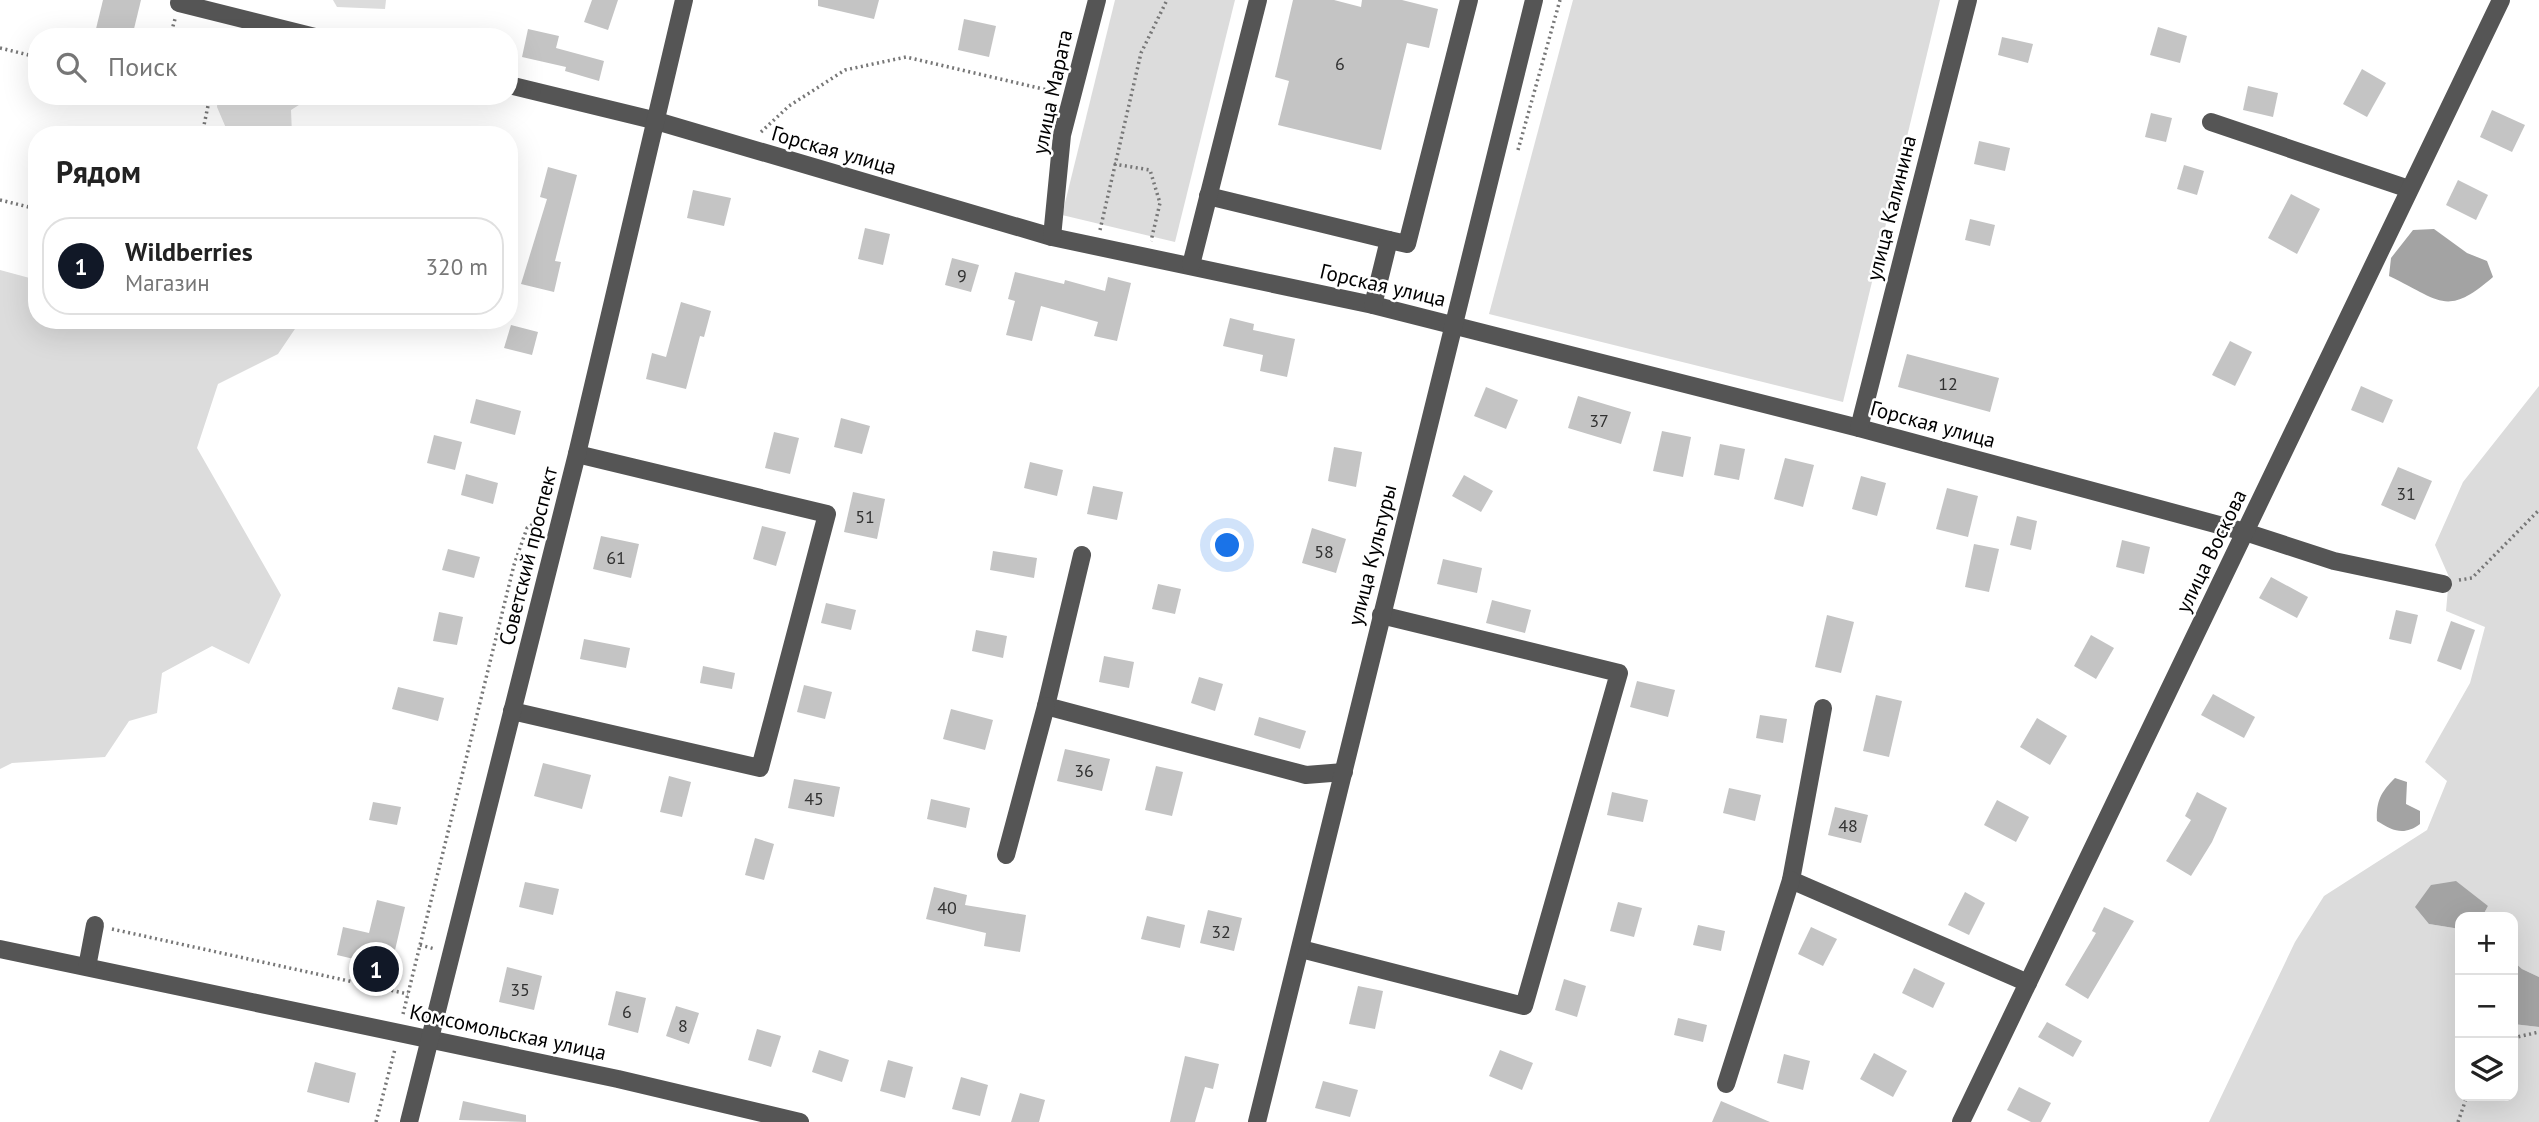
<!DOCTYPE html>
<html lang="ru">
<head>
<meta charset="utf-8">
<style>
	:root { --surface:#fff; --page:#f6f6f6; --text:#222; --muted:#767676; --line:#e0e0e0; --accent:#111827 }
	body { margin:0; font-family:"PT Sans",sans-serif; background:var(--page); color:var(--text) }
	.controls { position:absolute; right:21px; bottom:21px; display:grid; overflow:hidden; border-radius:14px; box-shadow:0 7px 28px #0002 }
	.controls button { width:63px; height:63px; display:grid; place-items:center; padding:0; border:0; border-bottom:2px solid var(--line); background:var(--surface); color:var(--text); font:35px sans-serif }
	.you { position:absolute; left:1228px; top:546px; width:24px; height:24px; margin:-18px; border:5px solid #fff; border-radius:50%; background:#1a73e8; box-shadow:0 0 0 10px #1a73e833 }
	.badge { display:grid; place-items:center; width:46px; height:46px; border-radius:50%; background:var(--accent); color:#fff; font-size:23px; font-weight:700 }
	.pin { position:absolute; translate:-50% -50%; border:4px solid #fff; box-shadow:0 2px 7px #0006 }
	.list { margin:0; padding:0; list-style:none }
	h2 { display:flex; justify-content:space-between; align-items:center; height:91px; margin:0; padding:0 28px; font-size:30px }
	h2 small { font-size:23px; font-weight:400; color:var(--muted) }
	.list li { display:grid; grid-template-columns:46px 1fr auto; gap:21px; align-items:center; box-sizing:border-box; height:98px; margin:0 14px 14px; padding:0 14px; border:2px solid var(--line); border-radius:28px }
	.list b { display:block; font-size:26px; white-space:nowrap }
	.list p { margin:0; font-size:23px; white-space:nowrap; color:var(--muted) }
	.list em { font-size:23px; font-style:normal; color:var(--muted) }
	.icon { flex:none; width:38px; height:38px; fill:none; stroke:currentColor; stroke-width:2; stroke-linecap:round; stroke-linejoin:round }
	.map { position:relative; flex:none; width:2539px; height:1122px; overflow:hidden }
	.search { position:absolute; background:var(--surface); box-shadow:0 7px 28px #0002; left:28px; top:28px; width:490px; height:77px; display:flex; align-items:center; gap:18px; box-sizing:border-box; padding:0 24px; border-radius:28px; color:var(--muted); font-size:26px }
	.panel { position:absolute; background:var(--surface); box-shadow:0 7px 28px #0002; left:28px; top:126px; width:490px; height:203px; border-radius:28px }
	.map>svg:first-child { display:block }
	.green { fill:#dcdcdc }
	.water { fill:#a3a3a3 }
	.building { fill:#c4c4c4 }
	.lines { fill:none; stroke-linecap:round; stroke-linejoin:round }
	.path { stroke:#777; stroke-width:3.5; stroke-dasharray:2 3.5; stroke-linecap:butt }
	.minor { stroke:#555; stroke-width:18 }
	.labels { text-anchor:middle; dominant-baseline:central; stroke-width:5; stroke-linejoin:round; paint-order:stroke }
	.number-label { font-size:18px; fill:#313131 }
	.street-label { font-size:21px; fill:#000; stroke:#fff }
</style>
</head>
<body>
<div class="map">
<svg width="2539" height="1122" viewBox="0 0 2539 1122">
	<rect width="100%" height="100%" fill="#fff"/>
	<g class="green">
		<polygon points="333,0 386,0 385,9 337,7"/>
		<polygon points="1115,0 1235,0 1175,242 1062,215"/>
		<polygon points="1573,0 1940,0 1843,402 1489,314"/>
		<polygon points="218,96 313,96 291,110 292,135 229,135 217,107"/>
		<polygon points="0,270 37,280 37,320 301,320 278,354 218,384 197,448 281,595 249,664 212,646 162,673 157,713 129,721 105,757 12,763 0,769"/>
		<polygon points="2539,386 2539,977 2522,969 2513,961 2513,917 2482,917 2488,906 2429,924 2460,929 2460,1096 2513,1096 2513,1024 2539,1027 2539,1122 2209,1122 2295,942 2324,896 2427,830 2447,781 2425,762 2470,683 2485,627 2446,611 2449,577 2435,545 2463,482"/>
	</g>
	<g class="water">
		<path d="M2434,229l33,24 20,8 6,16c-47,41 -53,23 -104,-1l2,-18 22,-28z"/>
		<path d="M2395,778l12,4 -1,22 14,7v13c-16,12 -27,7 -43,-3 -1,-20 4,-29 18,-43z"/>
		<polygon points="2456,881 2488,906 2482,917 2460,917 2460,929 2429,924 2415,907 2431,885"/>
		<polygon points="2513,961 2522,969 2539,977 2539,1027 2513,1024"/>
	</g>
	<g class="building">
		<polygon points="103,0 141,0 132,37 94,37"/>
		<polygon points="592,0 618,0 608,30 584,22"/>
		<polygon points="818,0 879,0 874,19 818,6"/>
		<polygon points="1293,0 1334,0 1361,7 1362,0 1402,0 1438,9 1429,48 1407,43 1381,150 1278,125 1289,81 1275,77"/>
		<polygon points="964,19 996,26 989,57 958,50"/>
		<polygon points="2158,27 2187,36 2180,63 2150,55"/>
		<polygon points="528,29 559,36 556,48 604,61 599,81 565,71 566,67 522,57"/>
		<polygon points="2002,37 2033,44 2028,63 1998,55"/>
		<polygon points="2362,69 2386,83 2367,117 2343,104"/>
		<polygon points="2248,86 2278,93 2273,117 2243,110"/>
		<polygon points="2492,110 2525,125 2512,152 2480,137"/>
		<polygon points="2151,113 2172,118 2166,142 2145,137"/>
		<polygon points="1979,141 2010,148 2005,171 1974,164"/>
		<polygon points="2184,165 2204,171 2197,195 2177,189"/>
		<polygon points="548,167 577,175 555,261 561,262 554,292 521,284 547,199 540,197"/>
		<polygon points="2458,180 2488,195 2476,220 2446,205"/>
		<polygon points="693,190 731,198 724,226 687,218"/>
		<polygon points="2291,194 2320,209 2297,254 2268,238"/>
		<polygon points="1970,219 1995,225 1990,246 1965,240"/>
		<polygon points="865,228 890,234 883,265 858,259"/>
		<polygon points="952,258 979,265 971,292 945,285"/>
		<polygon points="1015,272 1064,284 1065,280 1105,291 1108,277 1131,283 1117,341 1094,336 1098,322 1041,306 1032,341 1006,335 1015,301 1008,299"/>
		<polygon points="681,302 711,311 704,337 700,336 686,389 646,379 652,353 666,357"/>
		<polygon points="1230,318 1254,324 1253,330 1295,339 1287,377 1260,371 1263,355 1223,346"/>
		<polygon points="511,325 538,332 532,355 504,348"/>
		<polygon points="2230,341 2252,352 2235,386 2212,375"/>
		<polygon points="1907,354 1999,378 1990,412 1898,387"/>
		<polygon points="2361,386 2393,400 2383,423 2351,410"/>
		<polygon points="1486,387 1518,400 1506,429 1474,416"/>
		<polygon points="1578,396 1631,412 1621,444 1568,428"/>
		<polygon points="476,399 521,411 515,435 470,423"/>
		<polygon points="841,418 870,426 862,454 834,447"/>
		<polygon points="1662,431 1691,437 1683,477 1653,471"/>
		<polygon points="774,432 799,438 790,474 765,468"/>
		<polygon points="434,435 462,442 455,470 427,463"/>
		<polygon points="1720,444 1745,449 1739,480 1714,475"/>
		<polygon points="1334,447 1362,452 1356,487 1328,481"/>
		<polygon points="1785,458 1814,465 1803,507 1774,499"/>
		<polygon points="1030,462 1063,470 1057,496 1024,488"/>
		<polygon points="2398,467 2432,481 2415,520 2381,505"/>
		<polygon points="466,474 498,483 493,504 461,495"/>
		<polygon points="1464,475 1493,491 1481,512 1452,496"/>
		<polygon points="1861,476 1886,483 1877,516 1852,509"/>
		<polygon points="1093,486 1123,492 1117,520 1087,514"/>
		<polygon points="1947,488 1978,496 1968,537 1936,529"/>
		<polygon points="853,492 885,499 877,539 844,532"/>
		<polygon points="2017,516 2037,521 2031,550 2010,545"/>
		<polygon points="762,526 786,532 776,566 753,559"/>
		<polygon points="1312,528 1346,539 1336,573 1302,563"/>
		<polygon points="601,536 639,544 631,578 593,569"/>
		<polygon points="2122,540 2150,547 2144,574 2116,567"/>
		<polygon points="1974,544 1999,549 1989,592 1965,587"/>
		<polygon points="448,549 480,557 474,578 442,570"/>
		<polygon points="993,551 1037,558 1034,578 990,570"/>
		<polygon points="1443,559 1482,568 1477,593 1437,584"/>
		<polygon points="2271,577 2308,597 2297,618 2259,598"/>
		<polygon points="1158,584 1181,589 1175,614 1152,609"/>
		<polygon points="1492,600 1531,610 1525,633 1486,623"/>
		<polygon points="826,603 856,610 851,630 821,623"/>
		<polygon points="2396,610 2418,615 2411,644 2389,639"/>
		<polygon points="439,612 463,617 457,645 433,641"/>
		<polygon points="1827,615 1854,622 1841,673 1815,667"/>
		<polygon points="2451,621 2475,630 2461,670 2437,661"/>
		<polygon points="976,630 1007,636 1003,658 972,651"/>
		<polygon points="2091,635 2114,648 2096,679 2074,666"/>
		<polygon points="584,639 630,648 626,668 580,659"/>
		<polygon points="1104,656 1134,662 1129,688 1099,682"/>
		<polygon points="703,666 735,673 732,689 700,683"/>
		<polygon points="1199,677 1223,684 1215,711 1191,703"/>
		<polygon points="1637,681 1675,690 1668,717 1630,707"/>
		<polygon points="804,685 832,692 825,719 797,712"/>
		<polygon points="398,687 444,698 438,721 392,709"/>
		<polygon points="2213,694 2255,717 2244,738 2201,715"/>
		<polygon points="1876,695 1902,701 1889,757 1863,751"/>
		<polygon points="951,709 993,720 985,750 943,739"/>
		<polygon points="1760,715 1787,719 1783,743 1756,738"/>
		<polygon points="1259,717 1306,731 1300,749 1254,735"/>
		<polygon points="2037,718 2067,736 2050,765 2020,747"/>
		<polygon points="1065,749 1110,759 1102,791 1057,781"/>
		<polygon points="543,763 591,775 582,809 534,796"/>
		<polygon points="1156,766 1183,772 1172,816 1145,810"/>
		<polygon points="669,776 691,782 682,817 660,812"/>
		<polygon points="794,779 840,787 834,817 788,808"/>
		<polygon points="1729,788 1761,795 1755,821 1723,813"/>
		<polygon points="1612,792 1648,800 1643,822 1607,815"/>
		<polygon points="2197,792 2227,808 2212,842 2191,876 2166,861 2191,820 2185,816"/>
		<polygon points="931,799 970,808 966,828 927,819"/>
		<polygon points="1997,800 2029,817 2016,842 1984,825"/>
		<polygon points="373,802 401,807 397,825 369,820"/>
		<polygon points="1835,807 1868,815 1861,843 1828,835"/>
		<polygon points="755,838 774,844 764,880 745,875"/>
		<polygon points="525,882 559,889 553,915 519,907"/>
		<polygon points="934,887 967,895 965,905 1026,915 1020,952 984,946 986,933 926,919"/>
		<polygon points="1965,892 1985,903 1969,935 1948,925"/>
		<polygon points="377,900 405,907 389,976 355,969 358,960 337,955 343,927 369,933"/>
		<polygon points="1618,902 1642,908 1634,937 1610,931"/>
		<polygon points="2104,907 2134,921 2088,999 2065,985 2096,933 2092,931"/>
		<polygon points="1208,910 1242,918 1234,951 1200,943"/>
		<polygon points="1147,916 1185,925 1180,948 1141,939"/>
		<polygon points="1698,925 1725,931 1721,951 1693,945"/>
		<polygon points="1811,927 1837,939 1823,966 1798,954"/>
		<polygon points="507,967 542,976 534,1010 499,1002"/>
		<polygon points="1914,968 1945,983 1933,1008 1902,993"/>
		<polygon points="1564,979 1586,986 1577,1017 1555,1010"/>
		<polygon points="1358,986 1383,991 1375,1029 1349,1024"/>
		<polygon points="616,991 646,998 638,1033 608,1025"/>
		<polygon points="676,1006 699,1013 689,1044 666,1036"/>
		<polygon points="1678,1018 1707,1025 1703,1042 1674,1035"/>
		<polygon points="2047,1022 2082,1041 2073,1057 2038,1037"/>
		<polygon points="757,1029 781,1036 771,1067 748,1060"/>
		<polygon points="819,1050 849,1060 842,1082 812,1072"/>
		<polygon points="1500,1050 1533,1063 1522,1090 1489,1076"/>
		<polygon points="1874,1053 1907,1071 1893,1097 1860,1079"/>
		<polygon points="1784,1054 1810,1061 1803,1090 1777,1083"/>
		<polygon points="1185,1056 1219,1064 1213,1089 1205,1087 1195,1122 1170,1122"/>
		<polygon points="888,1060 913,1067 905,1098 880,1091"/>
		<polygon points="315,1062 356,1073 349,1103 307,1092"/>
		<polygon points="961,1077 988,1085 980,1116 952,1109"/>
		<polygon points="1323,1081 1358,1090 1350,1117 1315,1108"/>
		<polygon points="2019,1087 2051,1103 2041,1122 2031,1122 2007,1110"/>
		<polygon points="1020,1093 1045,1100 1039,1122 1011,1122"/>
		<polygon points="463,1101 526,1115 526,1122 459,1120"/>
		<polygon points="1721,1101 1770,1122 1712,1122"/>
	</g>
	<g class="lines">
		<g class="path">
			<polyline points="170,37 175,19"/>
			<polyline points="0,48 37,57"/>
			<polyline points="761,132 789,106 845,70 906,57 1056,92"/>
			<polyline points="202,135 210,96"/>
			<polyline points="1518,150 1560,0"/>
			<polyline points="1114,164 1150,170 1160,203 1151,241"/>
			<polyline points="0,200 37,209"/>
			<polyline points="1100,230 1141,53 1167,0"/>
			<polyline points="2459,580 2472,578 2539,510"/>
			<polyline points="112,929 408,994"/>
			<polyline points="420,945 435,949"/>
			<polyline points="403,1014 514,565 527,528 542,518"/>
			<polyline points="2513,1038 2539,1032"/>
			<polyline points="376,1122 395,1049"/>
			<polyline points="2458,1122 2467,1096"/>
		</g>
		<g class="minor">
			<polyline points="179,3 315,37"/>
			<polyline points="509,85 653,120 1052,237 1373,305 1859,428 2245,532 2334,561 2443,584"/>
			<polyline points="2211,122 2409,189"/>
			<polyline points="1208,196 1389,240"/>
			<polyline points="1052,237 1062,135 1097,0"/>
			<polyline points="1191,265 1258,0"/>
			<polyline points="1373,305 1389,240 1407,244 1469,0"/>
			<polyline points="1859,428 1968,0"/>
			<polyline points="1082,555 1046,706 1306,775 1344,772"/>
			<polyline points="1823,708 1791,880 2028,983"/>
			<polyline points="512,711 760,768 827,514 577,454"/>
			<polyline points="1006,855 1046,706"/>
			<polyline points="0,949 618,1079 800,1122"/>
			<polyline points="1301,949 1524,1006 1619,673 1381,615"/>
			<polyline points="87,967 95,925"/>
			<polyline points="1726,1084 1791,880"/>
			<polyline points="409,1122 577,454 684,0"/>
			<polyline points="1257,1122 1534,0"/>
			<polyline points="1961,1122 2501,0"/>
		</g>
	</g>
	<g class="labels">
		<g class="number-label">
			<text x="1340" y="63">6</text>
			<text x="962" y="275">9</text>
			<text x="1948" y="383">12</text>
			<text x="1599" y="420">37</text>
			<text x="2406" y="493">31</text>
			<text x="865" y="516">51</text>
			<text x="1324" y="551">58</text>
			<text x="616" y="557">61</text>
			<text x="1084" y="770">36</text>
			<text x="814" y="798">45</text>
			<text x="1848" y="825">48</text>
			<text x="947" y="907">40</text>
			<text x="1221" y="931">32</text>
			<text x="520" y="989">35</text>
			<text x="627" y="1011">6</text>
			<text x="683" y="1025">8</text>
		</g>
		<g class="street-label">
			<text transform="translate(1052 92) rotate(-78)">улица Марата</text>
			<text transform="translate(834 150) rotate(16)">Горская улица</text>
			<text transform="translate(1891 208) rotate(-76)">улица Калинина</text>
			<text transform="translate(1383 285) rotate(13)">Горская улица</text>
			<text transform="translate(1933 424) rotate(15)">Горская улица</text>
			<text transform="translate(2211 551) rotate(-64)">улица Воскова</text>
			<text transform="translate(1372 555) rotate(-76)">улица Культуры</text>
			<text transform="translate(528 556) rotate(-76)">Советский проспект</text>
			<text transform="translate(508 1032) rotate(12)">Комсомольская улица</text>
		</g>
	</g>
</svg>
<div class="controls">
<button>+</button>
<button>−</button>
<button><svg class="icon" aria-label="layers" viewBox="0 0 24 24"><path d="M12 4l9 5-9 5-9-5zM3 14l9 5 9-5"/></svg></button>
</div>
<div class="you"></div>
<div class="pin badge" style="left:376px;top:969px">1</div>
<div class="search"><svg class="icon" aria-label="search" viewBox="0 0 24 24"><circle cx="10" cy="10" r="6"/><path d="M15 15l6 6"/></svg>Поиск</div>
<section class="panel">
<h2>Рядом<small></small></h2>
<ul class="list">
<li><span class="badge">1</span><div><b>Wildberries</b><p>Магазин</p></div><em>320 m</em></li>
</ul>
</section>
</div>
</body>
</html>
